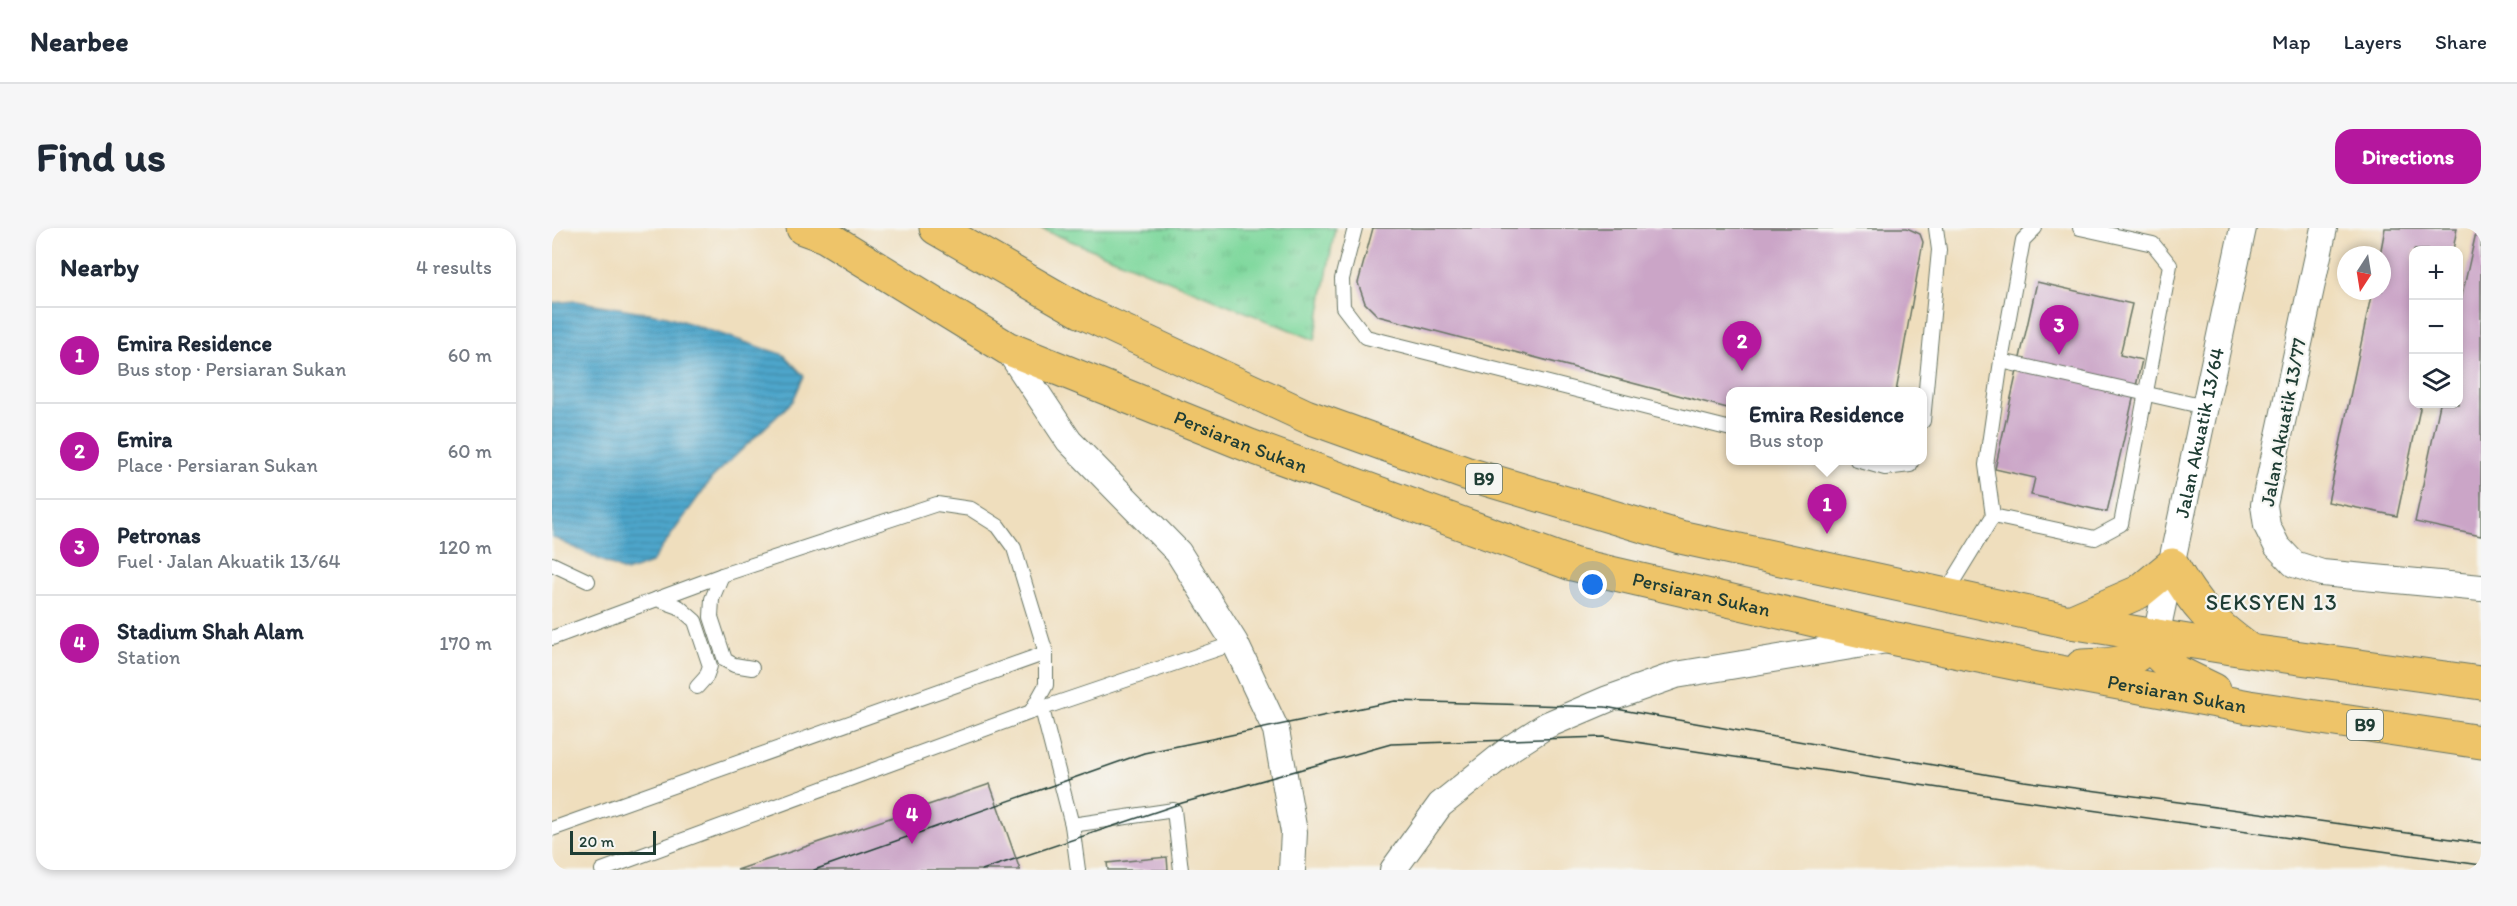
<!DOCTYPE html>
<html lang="en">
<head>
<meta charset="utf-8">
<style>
	:root { --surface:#fff; --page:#f6f6f7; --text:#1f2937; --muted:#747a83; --line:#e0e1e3; --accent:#b5179e }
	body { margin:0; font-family:Itim,sans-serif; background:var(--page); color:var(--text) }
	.controls { position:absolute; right:18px; top:18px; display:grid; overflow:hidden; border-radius:12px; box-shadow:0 3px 9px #0003 }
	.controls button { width:54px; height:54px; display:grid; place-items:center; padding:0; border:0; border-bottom:2px solid var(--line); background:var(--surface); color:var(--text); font:30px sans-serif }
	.compass { position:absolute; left:1785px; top:18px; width:54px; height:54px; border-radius:50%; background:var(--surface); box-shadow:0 3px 9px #0003; rotate:192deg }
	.scale { position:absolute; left:18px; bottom:15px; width:86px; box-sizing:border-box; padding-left:6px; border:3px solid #1f3d34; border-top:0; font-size:16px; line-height:21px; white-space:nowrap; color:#1f3d34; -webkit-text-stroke:4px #f6f6f2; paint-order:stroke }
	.you { position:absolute; left:1041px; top:357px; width:21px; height:21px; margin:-15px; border:4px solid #fff; border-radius:50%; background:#1a73e8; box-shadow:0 0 0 9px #1a73e833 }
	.badge { display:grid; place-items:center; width:39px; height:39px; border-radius:50%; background:var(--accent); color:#fff; font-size:20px; font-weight:700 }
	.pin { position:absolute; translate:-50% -50px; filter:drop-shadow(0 2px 3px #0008) }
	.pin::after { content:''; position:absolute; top:32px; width:21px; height:18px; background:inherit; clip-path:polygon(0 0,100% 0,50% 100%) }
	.popup { position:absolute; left:1174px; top:159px; width:201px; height:78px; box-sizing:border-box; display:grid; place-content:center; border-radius:12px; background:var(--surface); filter:drop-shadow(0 2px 4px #0005); font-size:20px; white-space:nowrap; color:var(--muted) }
	.popup b { font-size:22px; color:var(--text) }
	.popup::after { content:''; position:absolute; left:50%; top:100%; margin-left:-12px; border:12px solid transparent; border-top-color:var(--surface) }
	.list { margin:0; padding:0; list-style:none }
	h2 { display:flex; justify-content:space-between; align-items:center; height:78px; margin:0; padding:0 24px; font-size:26px }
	h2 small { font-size:20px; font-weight:400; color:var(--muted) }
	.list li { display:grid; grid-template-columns:39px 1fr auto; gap:18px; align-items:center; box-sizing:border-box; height:96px; padding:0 24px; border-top:2px solid var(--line) }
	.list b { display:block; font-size:22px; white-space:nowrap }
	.list p { margin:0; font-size:20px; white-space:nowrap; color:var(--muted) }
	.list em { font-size:20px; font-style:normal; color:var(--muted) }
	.icon { flex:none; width:33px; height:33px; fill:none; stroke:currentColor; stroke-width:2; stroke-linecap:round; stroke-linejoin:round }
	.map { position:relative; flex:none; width:1929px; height:642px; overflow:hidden; border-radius:18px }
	header { display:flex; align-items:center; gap:36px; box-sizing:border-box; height:84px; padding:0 30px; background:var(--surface); border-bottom:2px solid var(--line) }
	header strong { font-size:28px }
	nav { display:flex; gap:33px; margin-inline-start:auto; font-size:21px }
	.intro { display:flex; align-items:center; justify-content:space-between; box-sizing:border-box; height:144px; padding:0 36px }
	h1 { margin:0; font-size:42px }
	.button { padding:15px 27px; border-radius:18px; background:var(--accent); color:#fff; font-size:21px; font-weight:700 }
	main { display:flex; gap:36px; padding:0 36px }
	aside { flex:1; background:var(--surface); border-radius:18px; box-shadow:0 3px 9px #0003 }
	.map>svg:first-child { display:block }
	.grass { fill:url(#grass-tufts); stroke:#4f8a68; stroke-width:1.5 }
	.water { fill:url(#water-rules); stroke:#367280; stroke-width:1.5 }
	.building { fill:#cba5c7 }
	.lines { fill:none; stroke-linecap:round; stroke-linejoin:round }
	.service-casing { stroke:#687564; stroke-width:16 }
	.minor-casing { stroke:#687564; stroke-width:28 }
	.primary-casing { stroke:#687564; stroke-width:35 }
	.service { stroke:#fff; stroke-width:14 }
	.minor { stroke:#fff; stroke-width:26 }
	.primary { stroke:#eec469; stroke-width:33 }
	.tram { stroke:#1f3d34; stroke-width:1.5 }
	.labels { text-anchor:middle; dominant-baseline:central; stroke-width:4.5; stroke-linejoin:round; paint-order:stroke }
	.shield { fill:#f6f6f2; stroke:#60746d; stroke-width:1.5 }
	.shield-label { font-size:18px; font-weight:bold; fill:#1f3d34 }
	.street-label { font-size:20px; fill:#1f3d34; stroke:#f6f6f2 }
	.quarter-label { font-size:22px; letter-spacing:1.5px; fill:#1f3d34; stroke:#f6f6f2 }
</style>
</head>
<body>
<header>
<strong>Nearbee</strong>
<nav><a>Map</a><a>Layers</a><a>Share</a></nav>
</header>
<div class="intro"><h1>Find us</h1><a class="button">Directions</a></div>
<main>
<aside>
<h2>Nearby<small>4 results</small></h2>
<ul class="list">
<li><span class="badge">1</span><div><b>Emira Residence</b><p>Bus stop · Persiaran Sukan</p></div><em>60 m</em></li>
<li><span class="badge">2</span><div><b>Emira</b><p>Place · Persiaran Sukan</p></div><em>60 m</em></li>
<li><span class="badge">3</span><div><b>Petronas</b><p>Fuel · Jalan Akuatik 13/64</p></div><em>120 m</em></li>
<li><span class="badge">4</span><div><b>Stadium Shah Alam</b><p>Station</p></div><em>170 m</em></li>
</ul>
</aside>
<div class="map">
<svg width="1929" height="642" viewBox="0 0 1929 642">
	<defs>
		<pattern id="grass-tufts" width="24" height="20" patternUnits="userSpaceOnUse" patternTransform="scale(1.5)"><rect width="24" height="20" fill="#7fd89d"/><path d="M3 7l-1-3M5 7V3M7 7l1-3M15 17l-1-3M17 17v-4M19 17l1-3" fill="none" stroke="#6dba88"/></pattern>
		<pattern id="water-rules" width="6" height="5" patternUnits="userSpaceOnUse" patternTransform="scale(1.5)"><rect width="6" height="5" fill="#4ea6cb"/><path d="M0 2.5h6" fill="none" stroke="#4088a6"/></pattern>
	</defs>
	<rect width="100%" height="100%" fill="#f6f6f2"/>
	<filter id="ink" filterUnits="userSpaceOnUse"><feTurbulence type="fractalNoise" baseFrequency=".0167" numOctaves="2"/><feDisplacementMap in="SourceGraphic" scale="12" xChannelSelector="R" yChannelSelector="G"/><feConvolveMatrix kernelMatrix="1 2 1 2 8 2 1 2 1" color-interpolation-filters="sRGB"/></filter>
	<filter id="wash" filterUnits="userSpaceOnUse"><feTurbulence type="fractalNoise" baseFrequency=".008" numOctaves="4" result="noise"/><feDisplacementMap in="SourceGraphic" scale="24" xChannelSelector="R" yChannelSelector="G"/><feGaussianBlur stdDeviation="1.35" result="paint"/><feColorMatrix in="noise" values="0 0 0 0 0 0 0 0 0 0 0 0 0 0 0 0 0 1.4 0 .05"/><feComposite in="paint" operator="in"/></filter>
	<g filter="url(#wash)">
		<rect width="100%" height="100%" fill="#efdebd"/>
		<polygon class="grass" points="487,0 783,0 763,112"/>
		<polygon class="water" points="24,73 115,88 232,127 252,148 241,173 160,250 99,335 74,344 0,309 0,75"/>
		<g id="blocks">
			<g class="building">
				<polygon points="821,0 1355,0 1368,6 1371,14 1344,164 1179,164 1179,181 826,88 813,75 806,55"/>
				<polygon points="1833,0 1905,0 1901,22 1862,22 1862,176 1869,176 1845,288 1776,274 1820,63 1830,63 1830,27 1828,27"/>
				<polygon points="1925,0 1929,0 1929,308 1863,294 1888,176 1906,176 1906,86"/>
				<polygon points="1485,54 1580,76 1568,127 1590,132 1555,284 1479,267 1483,250 1443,241"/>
				<polygon points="438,556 468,642 185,642"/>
				<polygon points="615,629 616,642 556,642 555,635"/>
			</g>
		</g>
	</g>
	<g filter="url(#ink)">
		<use href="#blocks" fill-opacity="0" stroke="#687564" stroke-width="1.5"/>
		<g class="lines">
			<defs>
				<g id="service">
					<polyline points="803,0 790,51 791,79 814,109 1179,201"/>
					<polyline points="1449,133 1653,179"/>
					<polyline points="1371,193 1387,22 1384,0"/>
					<polyline points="1305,232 1333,240 1358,237 1360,232"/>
					<polyline points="1441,288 1543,310 1569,296 1618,37 1601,16 1528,0"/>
					<polyline points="0,336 36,353"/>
					<polyline points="170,347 160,371 159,389 173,432 182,437 200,440"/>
					<polyline points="1393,366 1441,288 1434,237 1449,133 1471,12 1483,0"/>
					<polyline points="105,371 127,379 143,393 158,438 154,449 145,459"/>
					<polyline points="0,410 170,347 385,276 419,281 446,298 462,320 494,425 494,457 479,484"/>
					<polyline points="490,481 520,597 526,642"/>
					<polyline points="520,597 622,582 629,642"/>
					<polyline points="0,601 494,425"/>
					<polyline points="50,642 479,484 683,415"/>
				</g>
				<g id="minor">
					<polyline points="1772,0 1712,277 1715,298 1725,318 1742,336 1770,345 1929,360"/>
					<polyline points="455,120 517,213 626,324 683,415 724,502 742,604 740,642"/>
					<path id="s1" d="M1604,408l87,-408"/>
					<polyline points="841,642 888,577 959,520 995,497 1056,471 1124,447 1335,412"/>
				</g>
				<g id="primary">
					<path id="s2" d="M251,0l22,8 182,112 243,98 322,118 324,75 142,29 211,39 232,35"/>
					<polyline points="384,0 530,84 754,188 913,245 1128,309 1518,394 1698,423 1929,455"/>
					<path d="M1518,394l69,-30 33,-27c24,42 39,57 77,85"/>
					<polyline points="1604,408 1607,427 1625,444 1662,462"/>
					<path d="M1530,438c37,-2 49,1 74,-30"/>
				</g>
			</defs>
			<use href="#service" class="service-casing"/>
			<use href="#minor" class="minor-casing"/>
			<use href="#primary" class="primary-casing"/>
			<use href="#service" class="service"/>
			<use href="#minor" class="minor"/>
			<use href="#primary" class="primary"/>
			<g class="tram">
				<polyline points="262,642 592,525 843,473 1053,479 1472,553 1929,615"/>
				<polyline points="430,642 630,575 839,516 1051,509 1460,571 1929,637"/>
			</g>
		</g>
	</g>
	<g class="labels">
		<g class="shield">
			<rect x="914" y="236" width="36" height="30" rx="4.5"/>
			<rect x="1795" y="482" width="36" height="30" rx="4.5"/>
		</g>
		<g class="shield-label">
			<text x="932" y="251">B9</text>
			<text x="1813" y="497">B9</text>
		</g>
		<g class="street-label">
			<text transform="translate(1731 194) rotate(-79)">Jalan Akuatik 13/77</text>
			<text stroke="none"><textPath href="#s1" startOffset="208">Jalan Akuatik 13/64</textPath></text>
			<text stroke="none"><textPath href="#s2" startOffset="489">Persiaran Sukan</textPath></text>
			<text stroke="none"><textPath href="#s2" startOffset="975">Persiaran Sukan</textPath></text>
			<text stroke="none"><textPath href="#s2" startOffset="1461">Persiaran Sukan</textPath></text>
		</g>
		<g class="quarter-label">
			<text x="1720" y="374">SEKSYEN 13</text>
		</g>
	</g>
</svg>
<div class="controls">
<button>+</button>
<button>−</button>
<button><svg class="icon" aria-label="layers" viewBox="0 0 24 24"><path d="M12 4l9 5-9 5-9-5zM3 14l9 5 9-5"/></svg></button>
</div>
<svg class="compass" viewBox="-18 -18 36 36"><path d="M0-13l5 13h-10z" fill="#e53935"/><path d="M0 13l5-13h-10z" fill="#747a83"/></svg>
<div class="scale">20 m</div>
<div class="you"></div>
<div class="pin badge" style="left:1275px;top:306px">1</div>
<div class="popup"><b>Emira Residence</b>Bus stop</div>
<div class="pin badge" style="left:1190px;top:143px">2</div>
<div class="pin badge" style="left:1507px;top:127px">3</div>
<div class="pin badge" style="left:360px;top:616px">4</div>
</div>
</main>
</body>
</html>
